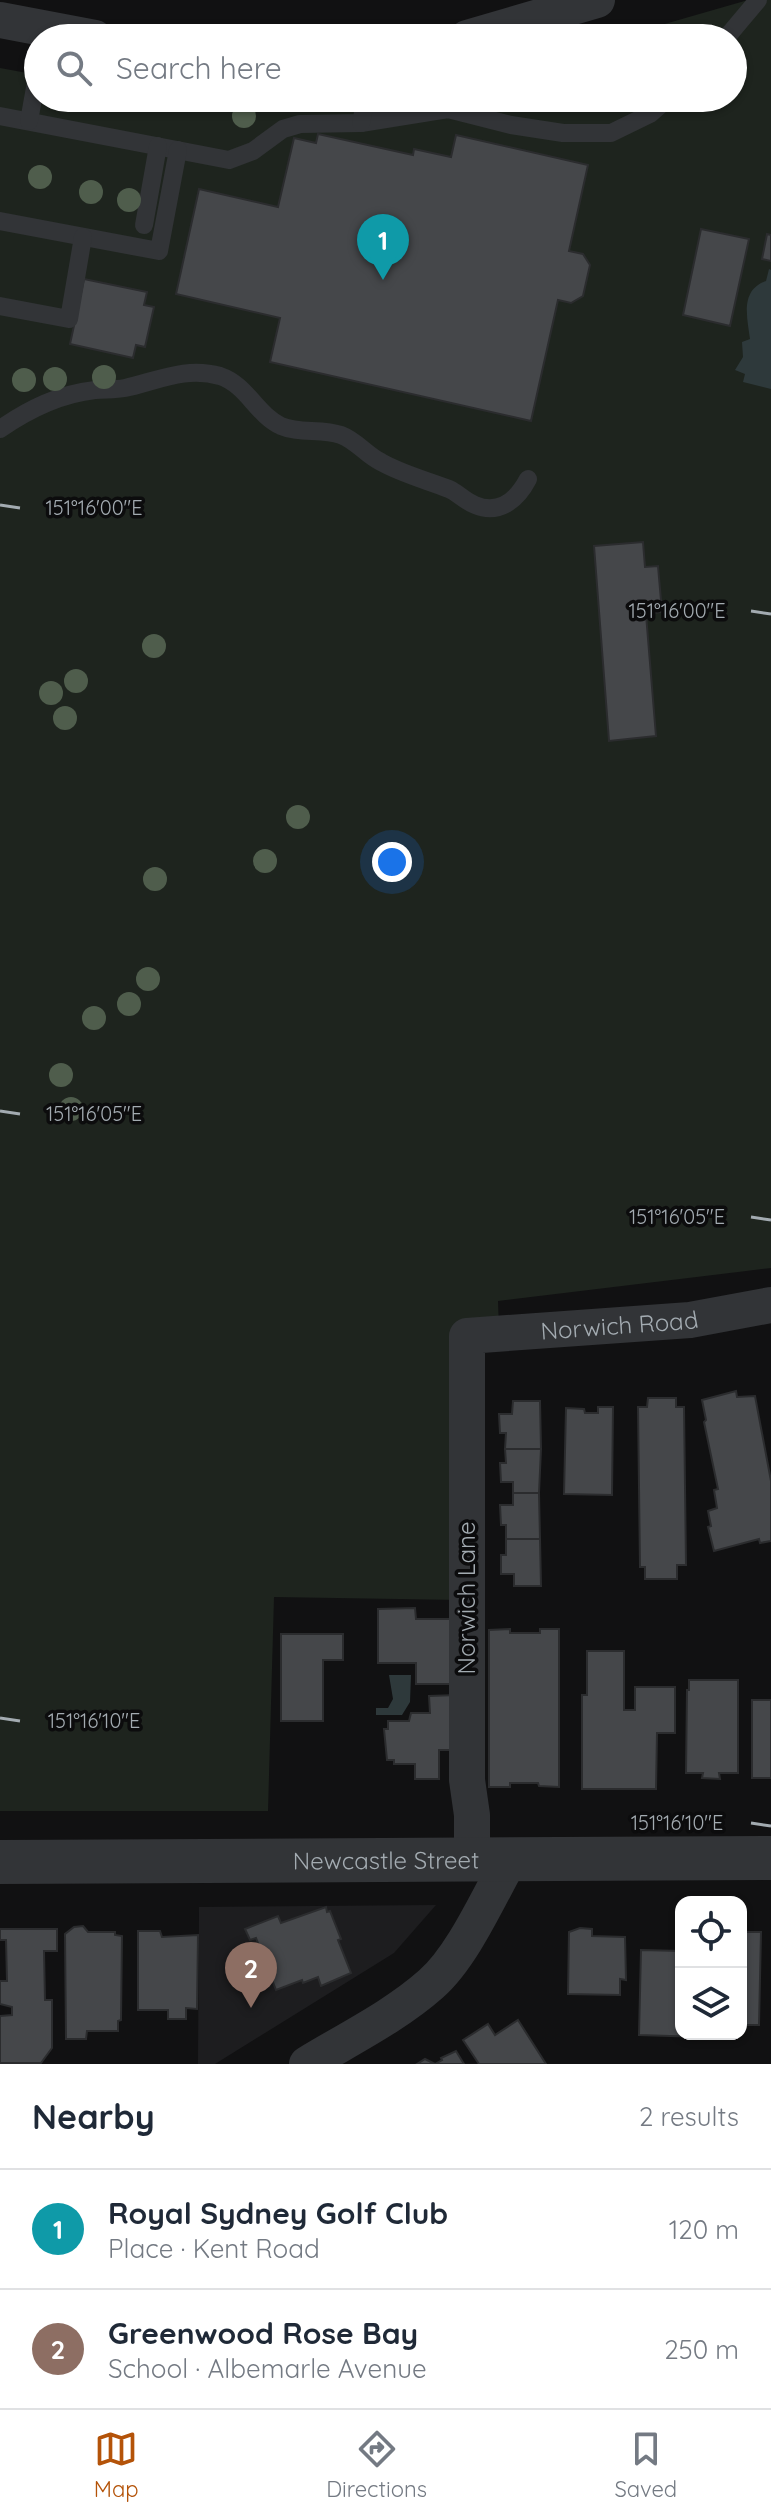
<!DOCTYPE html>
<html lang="en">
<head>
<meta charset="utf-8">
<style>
	:root { --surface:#fff; --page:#f6f6f7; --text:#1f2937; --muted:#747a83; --line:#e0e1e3; --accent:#b45309 }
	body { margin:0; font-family:Quicksand,sans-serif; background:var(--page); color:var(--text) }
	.controls { position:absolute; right:24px; bottom:24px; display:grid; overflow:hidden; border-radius:16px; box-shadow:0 2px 6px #0004 }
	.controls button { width:72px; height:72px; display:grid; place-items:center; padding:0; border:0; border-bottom:2px solid var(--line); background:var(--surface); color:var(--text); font:40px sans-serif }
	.you { position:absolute; left:392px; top:862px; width:28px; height:28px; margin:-20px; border:6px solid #fff; border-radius:50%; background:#1a73e8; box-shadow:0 0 0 12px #1a73e833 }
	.badge { display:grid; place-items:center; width:52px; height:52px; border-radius:50%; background:var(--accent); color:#fff; font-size:26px; font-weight:700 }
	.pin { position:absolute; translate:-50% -66px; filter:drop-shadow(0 2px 4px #0008) }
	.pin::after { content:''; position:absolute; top:42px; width:28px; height:24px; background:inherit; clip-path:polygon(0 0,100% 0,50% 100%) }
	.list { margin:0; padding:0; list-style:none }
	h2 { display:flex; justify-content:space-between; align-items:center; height:104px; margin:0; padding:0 32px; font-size:34px }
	h2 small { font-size:26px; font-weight:400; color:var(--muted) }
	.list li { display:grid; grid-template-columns:52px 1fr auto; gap:24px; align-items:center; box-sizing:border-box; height:120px; padding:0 32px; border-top:2px solid var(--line) }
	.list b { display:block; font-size:30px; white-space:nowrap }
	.list p { margin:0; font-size:26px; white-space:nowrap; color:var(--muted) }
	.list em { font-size:26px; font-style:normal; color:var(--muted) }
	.icon { flex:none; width:44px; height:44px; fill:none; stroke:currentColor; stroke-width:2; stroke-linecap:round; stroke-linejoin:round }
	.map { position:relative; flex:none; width:771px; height:2064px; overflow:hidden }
	.search { position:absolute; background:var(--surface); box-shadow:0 2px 6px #0004; left:24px; right:24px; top:24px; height:88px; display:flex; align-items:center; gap:20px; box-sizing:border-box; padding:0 28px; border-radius:44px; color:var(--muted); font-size:30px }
	.sheet { height:344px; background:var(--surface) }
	nav { display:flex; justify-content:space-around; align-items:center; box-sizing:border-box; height:112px; border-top:2px solid var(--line); background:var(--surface); font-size:22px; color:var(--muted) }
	nav a { display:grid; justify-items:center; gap:4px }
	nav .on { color:var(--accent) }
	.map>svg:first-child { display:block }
	.built { fill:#1d1d1f }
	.green { fill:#1e241e }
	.water { fill:#2e393b }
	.building { fill:#45474a; stroke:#2b2c2e; stroke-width:2 }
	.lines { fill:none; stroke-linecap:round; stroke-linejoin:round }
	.service { stroke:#323437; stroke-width:18 }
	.minor { stroke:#323437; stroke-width:36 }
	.tertiary { stroke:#323437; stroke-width:44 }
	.tree { fill:#4f5d4c }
	.ticks { fill:none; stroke:#a3abb1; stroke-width:3 }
	.labels { text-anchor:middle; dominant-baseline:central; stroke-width:7; stroke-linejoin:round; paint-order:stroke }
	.street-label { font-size:24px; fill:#a3abb1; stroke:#0c0c0d }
	.ticks-label { font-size:20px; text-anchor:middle; fill:#a3abb1; stroke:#0c0c0d; stroke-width:7; stroke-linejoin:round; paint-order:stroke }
</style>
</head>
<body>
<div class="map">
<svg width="771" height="2064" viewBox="0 0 771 2064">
	<rect width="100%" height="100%" fill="#111112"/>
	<polygon class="built" points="436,1905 394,1953 215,2064 198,2064 199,1907"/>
	<polygon class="green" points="748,0 771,0 771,1268 498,1301 499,1330 458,1325 461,1600 274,1597 268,1811 0,1811 0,68 38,75 38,98 164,98 240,112 387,104 407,98 733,98 733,38 616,38"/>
	<g class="water">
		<path d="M769,269l2,1v119l-28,-7 2,-8 -10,-4 8,-13 -1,-15 8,-3c-3,-22 -10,-49 16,-58z"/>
		<polygon points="389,1675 411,1675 410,1702 402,1715 376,1715 376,1708 388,1708 393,1699"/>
	</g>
	<g class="building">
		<polygon points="318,134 413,155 414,149 451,157 456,135 588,165 569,251 583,254 590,265 583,296 571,303 558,300 531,421 270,362 280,318 176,294 199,189 278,207 294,138 316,143"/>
		<polygon points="701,229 749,239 730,326 683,315"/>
		<polygon points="767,234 771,235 771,261 762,259"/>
		<polygon points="84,279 147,292 144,305 154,307 145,347 136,345 133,358 70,344"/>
		<polygon points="643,542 645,567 658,566 662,612 646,614 656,736 609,741 594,546"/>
		<polygon points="736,1391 737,1397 755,1396 771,1481 771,1541 760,1543 759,1539 714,1551 708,1527 711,1526 708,1511 717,1508 714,1490 718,1489 704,1422 706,1420 702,1400"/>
		<polygon points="648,1398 676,1398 676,1407 684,1407 686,1565 677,1565 677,1579 645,1579 645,1567 640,1567 638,1407 647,1407"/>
		<polygon points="513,1401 540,1401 541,1449 505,1449 506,1433 500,1433 499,1414 512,1414"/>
		<polygon points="598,1407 613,1407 612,1495 564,1494 566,1408 584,1409 585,1413 598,1413"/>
		<polygon points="505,1449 541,1449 539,1493 513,1493 513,1482 501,1482 500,1463 506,1463"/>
		<polygon points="513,1493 539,1493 540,1539 506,1539 506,1525 501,1525 500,1505 513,1505"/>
		<polygon points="506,1539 540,1539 541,1586 514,1586 514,1574 501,1574 501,1555 506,1555"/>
		<polygon points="415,1608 416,1619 454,1619 455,1684 416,1684 416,1663 378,1663 378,1609"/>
		<polygon points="510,1629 510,1633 540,1633 540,1629 559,1629 559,1787 539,1786 538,1783 510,1783 510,1787 489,1787 489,1630"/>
		<polygon points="281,1634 343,1634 343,1660 323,1660 323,1721 281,1721"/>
		<polygon points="587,1651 624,1651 624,1710 635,1710 635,1687 675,1687 675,1733 657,1733 656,1789 582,1789 582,1695 587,1695"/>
		<polygon points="689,1680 738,1680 738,1773 719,1773 720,1779 702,1778 703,1773 686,1773 687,1690 689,1690"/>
		<polygon points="457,1695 457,1750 439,1750 439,1779 415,1779 415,1764 394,1764 394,1760 387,1760 384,1729 388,1729 388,1721 409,1721 411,1713 430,1713 429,1696"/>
		<rect x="752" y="1700" width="19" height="78"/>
		<polygon points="326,1907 327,1912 330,1911 341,1939 338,1940 351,1973 321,1986 318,1977 303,1983 302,1980 276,1990 256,1938 250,1940 245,1929 278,1916 281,1923"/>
		<polygon points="83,1926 88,1932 115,1932 115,1935 122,1936 121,2020 118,2021 118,2031 87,2031 86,2039 66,2039 65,1934 74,1927"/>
		<polygon points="580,1928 592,1929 592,1936 625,1937 626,1980 620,1979 620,1995 568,1994 569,1932"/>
		<polygon points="0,1929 57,1929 57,1951 44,1951 45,2000 52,2000 52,2048 41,2063 0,2063 0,2016 12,2015 12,2007 0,2004 0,1981 7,1981 6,1940 0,1940"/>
		<polygon points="138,1931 160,1931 162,1937 198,1935 197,2009 186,2008 186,2019 168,2019 168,2010 138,2010"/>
		<polygon points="741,1932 761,1932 759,2025 741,2025"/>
		<polygon points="641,1950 681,1951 681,2034 701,2034 701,2037 639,2035"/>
		<polygon points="518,2020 546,2064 479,2064 463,2040 488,2024 495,2035"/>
		<polygon points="456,2051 464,2064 417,2064 425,2059 435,2064 442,2060 441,2058"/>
	</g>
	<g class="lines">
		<g class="service">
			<polyline points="726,38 758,0"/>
			<polyline points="0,116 229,160 253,151 283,129 300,124 361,123 448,109 511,125 563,133 611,133 650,114 668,98"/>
			<polyline points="29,121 38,71"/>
			<polyline points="361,123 366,98"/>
			<polyline points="0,221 159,251 178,150"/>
			<polyline points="144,225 158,146"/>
			<polyline points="0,306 69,319 83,237"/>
			<path d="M0,429c29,-20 59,-35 95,-39 10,-1 20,0 30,-2 32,-7 61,-22 95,-12 27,9 36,38 61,50 18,8 41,2 60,9 16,6 25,20 40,27 21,12 45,18 68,27 9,4 16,12 26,16 24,10 42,-5 53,-26"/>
		</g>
		<g class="minor">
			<polyline points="0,20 95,38"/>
			<polyline points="467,38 597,0"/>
			<path id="s1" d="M472,1859v-44l-5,-35v-444l223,-16 81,-15"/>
			<path d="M307,2064c41,-25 88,-48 124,-80 32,-28 58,-88 79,-125"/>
		</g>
		<path class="tertiary" id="s2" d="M0,1862l771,-4"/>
	</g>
	<g class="tree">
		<circle cx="244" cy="116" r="12"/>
		<circle cx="40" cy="177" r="12"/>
		<circle cx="91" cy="192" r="12"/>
		<circle cx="129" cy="200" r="12"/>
		<circle cx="104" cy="377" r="12"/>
		<circle cx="55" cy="379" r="12"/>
		<circle cx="24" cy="380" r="12"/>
		<circle cx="154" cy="646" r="12"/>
		<circle cx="76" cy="681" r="12"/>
		<circle cx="51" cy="693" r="12"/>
		<circle cx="65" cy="718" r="12"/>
		<circle cx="298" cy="817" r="12"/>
		<circle cx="265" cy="861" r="12"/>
		<circle cx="155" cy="879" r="12"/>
		<circle cx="148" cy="979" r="12"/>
		<circle cx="129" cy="1004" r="12"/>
		<circle cx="94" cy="1018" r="12"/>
		<circle cx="61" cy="1075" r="12"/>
		<circle cx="71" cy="1109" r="12"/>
	</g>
	<path class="ticks" d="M0,505l20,3M751,611l20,3M0,1111l20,3M751,1217l20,3M0,1718l20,3M751,1823l20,3"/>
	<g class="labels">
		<g class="street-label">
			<text stroke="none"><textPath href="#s1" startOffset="676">Norwich Road</textPath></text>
			<text transform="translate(466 1598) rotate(-90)">Norwich Lane</text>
			<text stroke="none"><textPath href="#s2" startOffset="386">Newcastle Street</textPath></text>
		</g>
	</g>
	<g class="ticks-label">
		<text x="94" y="515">151°16'00"E</text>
		<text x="677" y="618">151°16'00"E</text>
		<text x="94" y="1121">151°16'05"E</text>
		<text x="677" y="1224">151°16'05"E</text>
		<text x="94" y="1728">151°16'10"E</text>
		<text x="677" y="1830">151°16'10"E</text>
	</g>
</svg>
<div class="controls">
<button><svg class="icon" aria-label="locate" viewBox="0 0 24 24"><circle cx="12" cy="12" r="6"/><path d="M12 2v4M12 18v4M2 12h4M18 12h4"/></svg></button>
<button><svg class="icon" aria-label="layers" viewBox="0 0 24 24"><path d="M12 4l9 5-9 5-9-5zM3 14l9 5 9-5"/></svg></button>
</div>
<div class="you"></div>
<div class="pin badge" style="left:383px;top:280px;background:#0f9aa8">1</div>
<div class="pin badge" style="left:251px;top:2008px;background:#8d6e63">2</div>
<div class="search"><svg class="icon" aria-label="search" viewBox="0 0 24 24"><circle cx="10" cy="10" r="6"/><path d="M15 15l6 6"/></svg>Search here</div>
</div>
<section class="sheet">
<h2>Nearby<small>2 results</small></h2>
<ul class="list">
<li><span class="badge" style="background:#0f9aa8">1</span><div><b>Royal Sydney Golf Club</b><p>Place · Kent Road</p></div><em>120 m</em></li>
<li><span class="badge" style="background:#8d6e63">2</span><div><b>Greenwood Rose Bay</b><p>School · Albemarle Avenue</p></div><em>250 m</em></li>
</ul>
</section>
<nav>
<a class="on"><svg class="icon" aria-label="map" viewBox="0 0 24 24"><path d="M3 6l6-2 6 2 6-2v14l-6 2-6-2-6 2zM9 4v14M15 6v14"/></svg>Map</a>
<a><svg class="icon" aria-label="directions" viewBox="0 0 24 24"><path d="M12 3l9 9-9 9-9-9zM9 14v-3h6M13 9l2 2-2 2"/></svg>Directions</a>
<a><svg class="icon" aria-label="saved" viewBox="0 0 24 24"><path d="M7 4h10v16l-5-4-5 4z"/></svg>Saved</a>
</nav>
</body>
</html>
